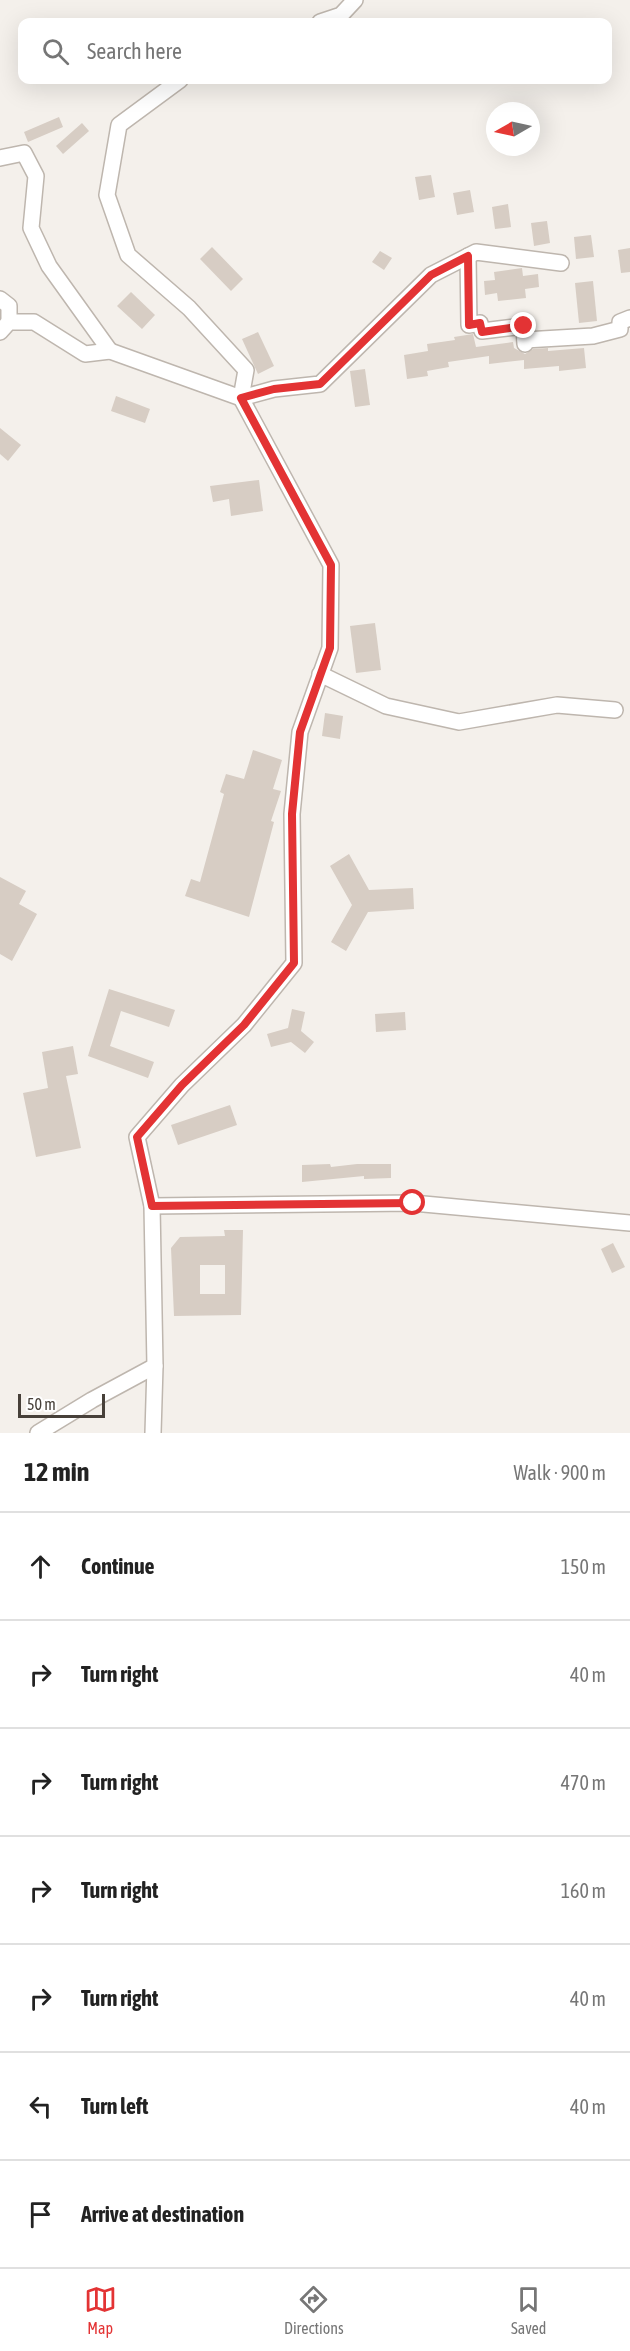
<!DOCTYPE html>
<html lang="en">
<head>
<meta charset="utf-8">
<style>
	:root { --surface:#fff; --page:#f2f2f2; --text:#222; --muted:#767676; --line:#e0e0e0; --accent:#e33334 }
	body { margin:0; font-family:"Asap Condensed",sans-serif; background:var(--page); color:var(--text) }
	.compass { position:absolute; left:486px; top:102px; width:54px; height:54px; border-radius:50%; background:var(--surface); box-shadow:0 6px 24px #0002; rotate:261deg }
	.scale { position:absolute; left:18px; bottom:15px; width:87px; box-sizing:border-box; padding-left:6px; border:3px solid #474039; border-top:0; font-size:16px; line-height:21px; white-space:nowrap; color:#474039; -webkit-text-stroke:4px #fff; paint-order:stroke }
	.stop { position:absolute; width:18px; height:18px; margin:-14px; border:4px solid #e33334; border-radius:50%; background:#fff }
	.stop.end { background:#e33334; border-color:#fff; box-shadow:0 2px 6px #0008 }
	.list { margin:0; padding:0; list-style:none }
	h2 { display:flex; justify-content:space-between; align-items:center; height:78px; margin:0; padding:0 24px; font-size:26px }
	h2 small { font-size:20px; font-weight:400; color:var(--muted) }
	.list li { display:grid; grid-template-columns:39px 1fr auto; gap:18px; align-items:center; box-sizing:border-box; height:108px; padding:0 24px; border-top:2px solid var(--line) }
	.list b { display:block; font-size:22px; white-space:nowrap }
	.list em { font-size:20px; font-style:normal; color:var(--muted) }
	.icon { flex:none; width:33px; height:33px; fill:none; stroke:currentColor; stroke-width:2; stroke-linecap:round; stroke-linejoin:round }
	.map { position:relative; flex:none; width:630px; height:1433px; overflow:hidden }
	.search { position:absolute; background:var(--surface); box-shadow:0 6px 24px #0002; left:18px; right:18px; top:18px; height:66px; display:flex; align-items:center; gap:15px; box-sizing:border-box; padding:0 21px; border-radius:12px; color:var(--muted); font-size:22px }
	.sheet { height:834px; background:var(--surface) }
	nav { display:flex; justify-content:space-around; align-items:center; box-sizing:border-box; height:84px; border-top:2px solid var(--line); background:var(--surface); font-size:16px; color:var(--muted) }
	nav a { display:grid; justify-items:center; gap:3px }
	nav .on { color:var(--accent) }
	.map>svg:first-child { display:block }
	.building { fill:#d7cdc4; fill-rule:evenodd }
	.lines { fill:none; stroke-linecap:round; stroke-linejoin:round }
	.minor-casing { stroke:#beb6ae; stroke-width:18 }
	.minor { stroke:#fff; stroke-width:15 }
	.route { stroke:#e33334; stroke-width:8 }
</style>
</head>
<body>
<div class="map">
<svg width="630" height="1433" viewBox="0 0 630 1433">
	<rect width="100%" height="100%" fill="#f4f0eb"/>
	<g class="building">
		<polygon points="59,117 63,127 28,142 24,132"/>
		<polygon points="82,123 89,131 63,154 56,146"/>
		<polygon points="431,175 435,197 419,200 415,177"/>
		<polygon points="470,190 474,212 457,215 453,193"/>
		<polygon points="508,204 511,227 495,229 492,207"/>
		<polygon points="547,221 550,243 534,246 531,223"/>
		<polygon points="591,235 594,257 576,259 574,237"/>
		<polygon points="212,247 243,279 231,291 200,259"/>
		<polygon points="630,248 630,272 621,273 618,250"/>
		<polygon points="380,251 392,258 384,270 372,262"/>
		<polygon points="522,268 523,276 538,274 539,287 525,289 526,298 498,301 497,293 485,295 484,281 495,280 494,272"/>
		<polygon points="593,281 597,321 579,323 575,283"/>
		<polygon points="131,292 155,315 142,329 117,306"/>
		<polygon points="258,332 274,366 258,374 242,339"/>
		<polygon points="473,334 476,347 513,342 514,348 525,354 533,349 548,348 548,351 584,348 586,368 559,371 559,366 524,369 524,360 489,364 489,356 448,362 449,367 427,371 428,376 407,379 404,355 428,351 427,344 455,340 454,337"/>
		<polygon points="365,369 370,405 355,407 350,371"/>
		<polygon points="116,396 150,409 145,423 111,411"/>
		<polygon points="0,428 21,445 8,461 0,454"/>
		<polygon points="259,480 263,511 231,516 229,499 213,502 210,486"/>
		<polygon points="375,623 381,670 356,673 350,626"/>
		<polygon points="325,713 343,716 340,739 322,736"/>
		<polygon points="253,750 282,760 273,789 281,791 271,821 274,822 249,917 185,896 191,879 200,882 224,794 220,792 226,774 244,779"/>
		<polygon points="349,854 369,890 413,888 414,909 368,912 346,951 331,942 352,905 330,866"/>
		<polygon points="0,877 26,891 19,904 37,914 12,961 0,954"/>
		<polygon points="109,989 175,1010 169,1027 121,1011 110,1046 154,1062 148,1078 88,1056"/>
		<polygon points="292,1009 305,1012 301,1031 314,1042 305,1053 291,1042 271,1047 267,1034 288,1028"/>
		<polygon points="405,1012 406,1030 376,1032 375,1014"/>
		<polygon points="73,1046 78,1074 66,1076 81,1148 36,1157 23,1093 48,1088 42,1052"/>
		<polygon points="230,1105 237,1125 178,1145 171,1125"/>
		<polygon points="330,1164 331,1167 357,1164 391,1164 391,1178 364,1179 364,1176 302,1182 302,1165"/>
		<path d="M224,1230h19l-2,85 -67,1 -3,-68 9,-11 45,-1zM200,1265h25v29h-25z"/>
		<polygon points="613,1243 625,1267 612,1273 601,1249"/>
	</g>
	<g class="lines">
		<defs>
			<g id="minor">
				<polyline points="320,22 341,15 355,0"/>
				<polyline points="0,158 24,153 36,176 31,228 49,266 110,351"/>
				<polyline points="468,256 469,325 480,323 482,331 524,326 525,344"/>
				<polyline points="0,299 9,306 9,322"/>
				<polyline points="0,332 9,322 34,322 85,354 110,351 241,398 274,389 320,384 431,275 476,252 561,263"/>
				<polyline points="525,340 593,336 620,329 620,322 630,318"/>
				<polyline points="320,674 386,706 459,722 557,705 615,710"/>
				<polyline points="152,1206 413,1203 630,1223"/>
				<polyline points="38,1433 92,1400 155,1366"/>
				<polyline points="153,1433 155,1366 152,1206 137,1137 182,1085 244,1025 294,963 292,814 300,732 330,648 331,565 241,398 246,370 189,308 128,255 107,195 119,125 180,80"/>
			</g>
		</defs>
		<use href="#minor" class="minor-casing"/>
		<use href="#minor" class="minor"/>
	</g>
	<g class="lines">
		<polyline class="route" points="413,1203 152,1206 137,1137 182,1085 244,1025 294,963 292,814 300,732 330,648 331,565 241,398 274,389 320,384 431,275 468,256 469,325 480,323 482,332 524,326"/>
	</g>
</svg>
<svg class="compass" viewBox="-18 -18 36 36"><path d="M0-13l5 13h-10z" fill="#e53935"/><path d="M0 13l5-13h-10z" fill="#767676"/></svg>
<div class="scale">50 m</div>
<div class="stop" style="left:413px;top:1203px"></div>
<div class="stop end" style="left:524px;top:326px"></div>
<div class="search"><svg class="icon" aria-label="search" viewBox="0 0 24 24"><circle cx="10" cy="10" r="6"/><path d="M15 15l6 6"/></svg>Search here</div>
</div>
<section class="sheet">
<h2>12 min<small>Walk · 900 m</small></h2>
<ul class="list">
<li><svg class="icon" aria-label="ahead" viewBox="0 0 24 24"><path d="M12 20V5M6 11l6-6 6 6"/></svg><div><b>Continue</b></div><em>150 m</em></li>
<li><svg class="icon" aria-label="right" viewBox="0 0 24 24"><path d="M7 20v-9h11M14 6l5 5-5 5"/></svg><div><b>Turn right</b></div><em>40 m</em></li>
<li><svg class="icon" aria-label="right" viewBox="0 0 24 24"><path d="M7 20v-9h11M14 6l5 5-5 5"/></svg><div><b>Turn right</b></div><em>470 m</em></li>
<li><svg class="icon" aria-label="right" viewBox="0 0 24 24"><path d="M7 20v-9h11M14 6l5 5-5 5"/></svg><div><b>Turn right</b></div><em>160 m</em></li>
<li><svg class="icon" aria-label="right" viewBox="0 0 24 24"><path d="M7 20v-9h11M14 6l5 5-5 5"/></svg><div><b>Turn right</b></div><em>40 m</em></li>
<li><svg class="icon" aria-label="left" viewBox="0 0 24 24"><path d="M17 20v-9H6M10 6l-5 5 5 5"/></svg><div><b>Turn left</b></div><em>40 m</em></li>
<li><svg class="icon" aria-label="arrive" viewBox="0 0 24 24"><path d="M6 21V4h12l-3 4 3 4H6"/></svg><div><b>Arrive at destination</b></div></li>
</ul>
</section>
<nav>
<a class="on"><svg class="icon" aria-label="map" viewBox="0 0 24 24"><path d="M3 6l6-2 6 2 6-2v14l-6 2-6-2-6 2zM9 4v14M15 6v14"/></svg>Map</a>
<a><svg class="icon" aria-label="directions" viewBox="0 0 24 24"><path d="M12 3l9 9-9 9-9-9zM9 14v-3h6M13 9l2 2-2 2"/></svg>Directions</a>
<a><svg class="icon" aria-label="saved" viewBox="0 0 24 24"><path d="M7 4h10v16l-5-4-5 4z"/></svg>Saved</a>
</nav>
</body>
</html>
